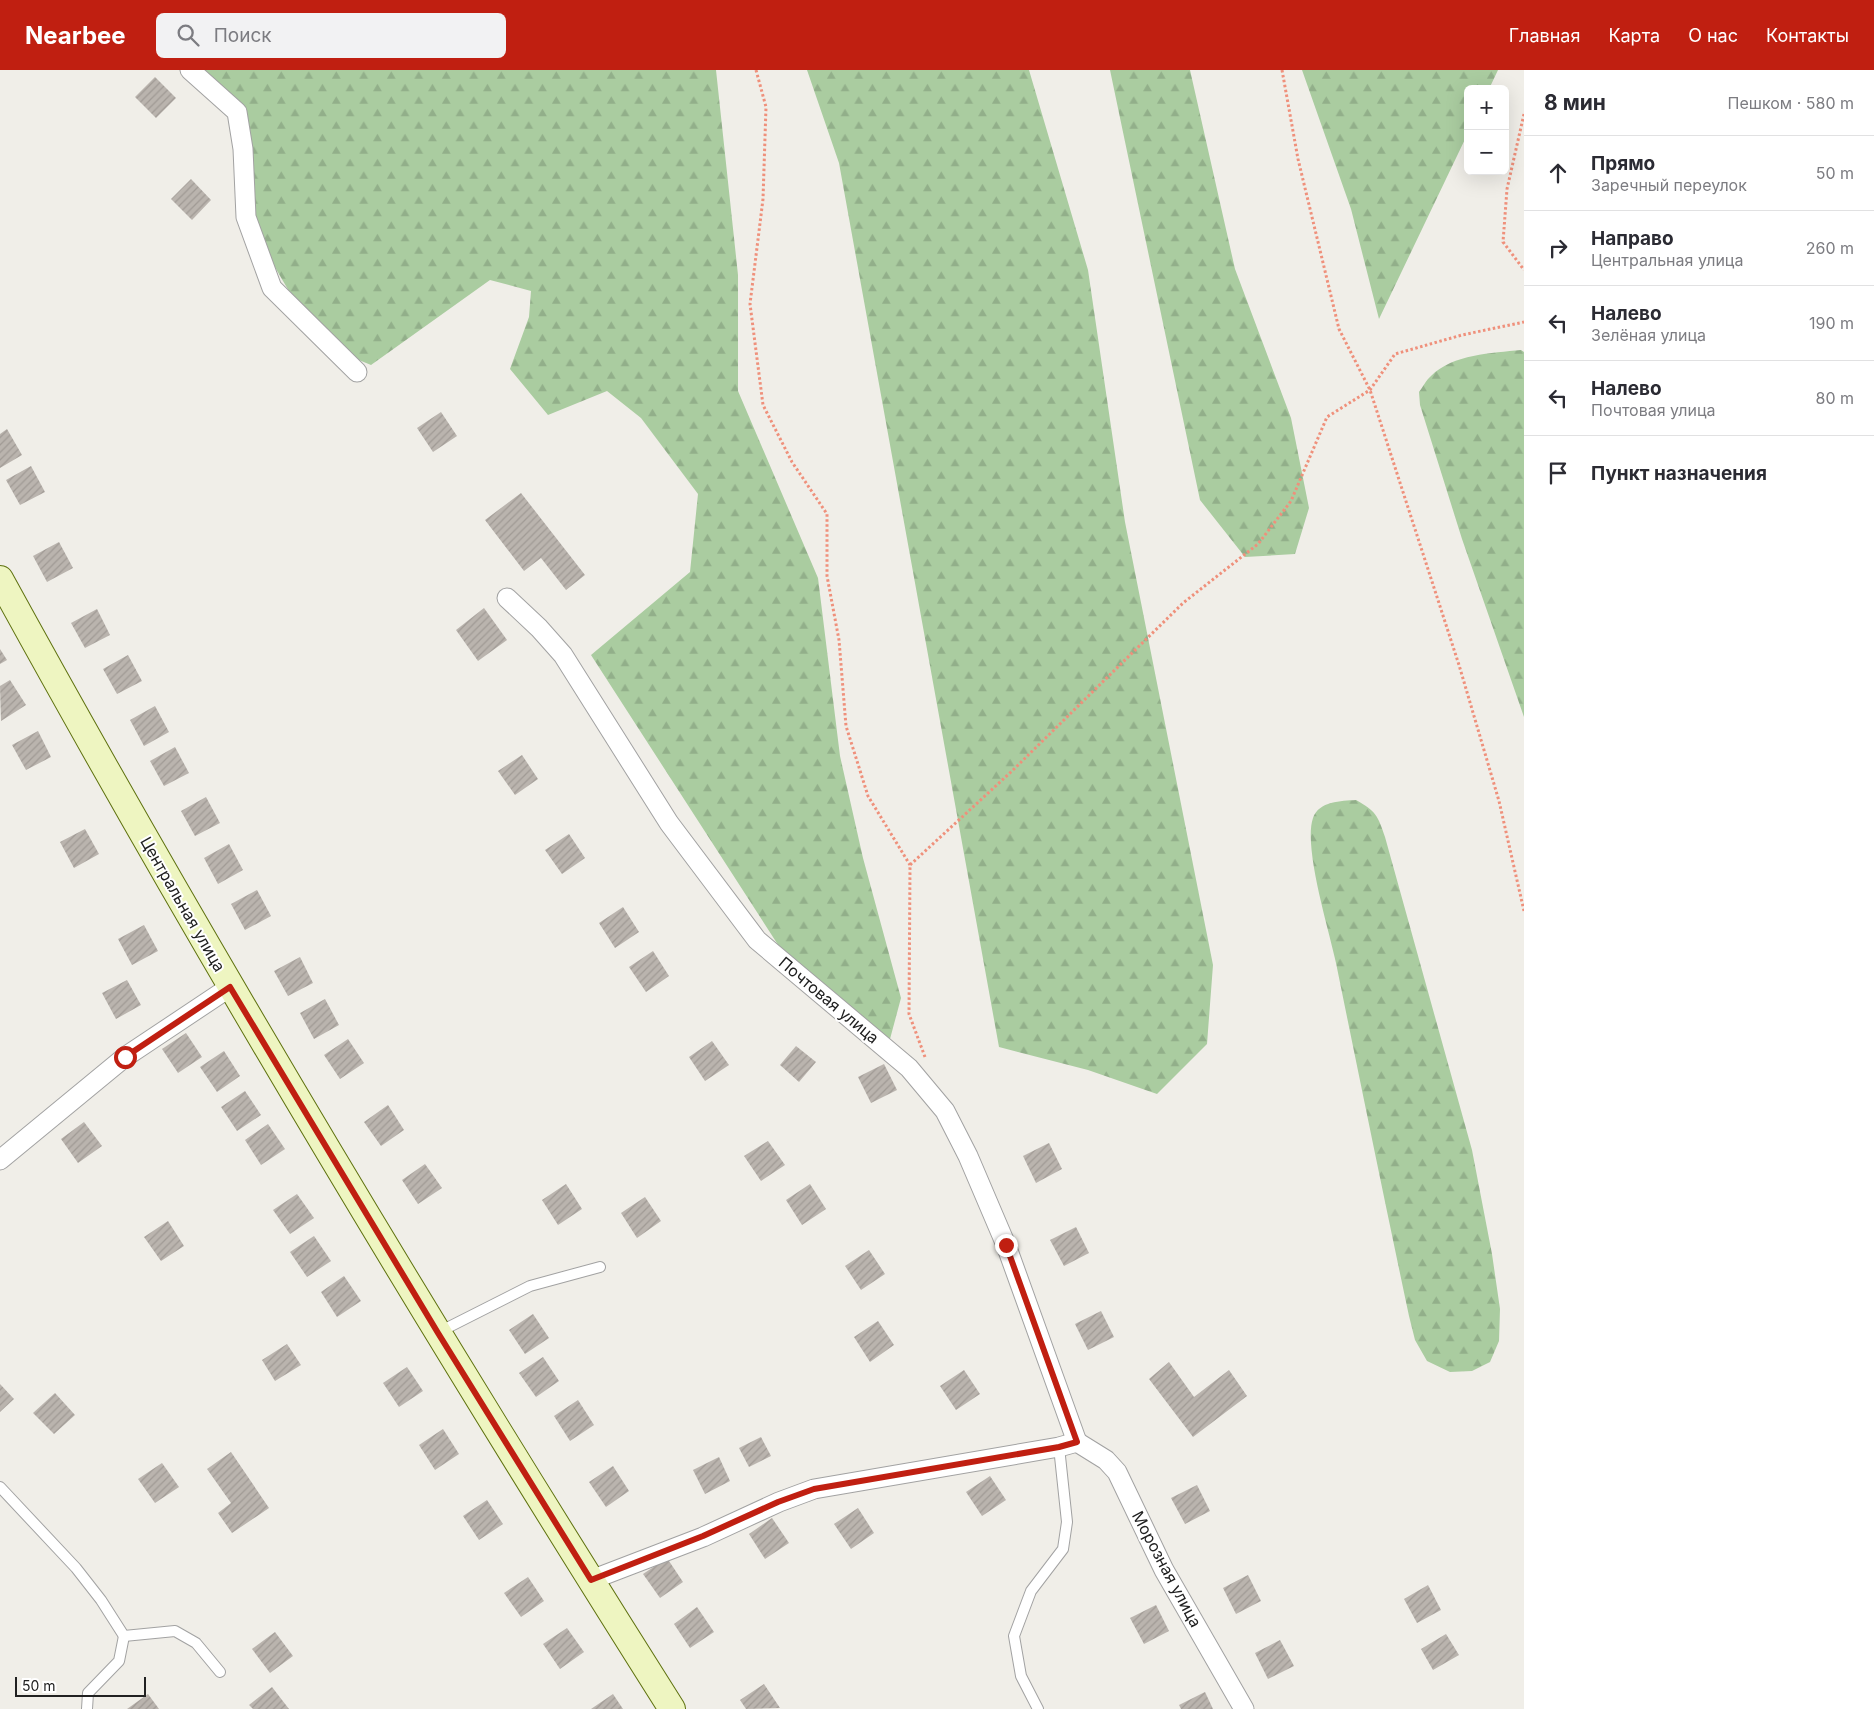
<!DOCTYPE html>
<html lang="ru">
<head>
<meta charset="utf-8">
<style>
	:root { --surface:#fff; --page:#f2f2f3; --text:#2b2b33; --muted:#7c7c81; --line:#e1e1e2; --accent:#c01f11 }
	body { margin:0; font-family:Inter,sans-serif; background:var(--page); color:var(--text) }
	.controls { position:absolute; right:15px; top:15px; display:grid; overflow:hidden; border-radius:8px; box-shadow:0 5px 20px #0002 }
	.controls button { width:45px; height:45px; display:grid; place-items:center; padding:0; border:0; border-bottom:1px solid var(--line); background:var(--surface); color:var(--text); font:25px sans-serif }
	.scale { position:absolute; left:15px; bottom:12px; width:131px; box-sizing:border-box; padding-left:5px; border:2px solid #212121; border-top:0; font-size:14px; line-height:18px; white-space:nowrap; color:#212121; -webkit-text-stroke:4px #fff; paint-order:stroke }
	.stop { position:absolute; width:15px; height:15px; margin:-11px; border:4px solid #c01f11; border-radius:50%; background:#fff }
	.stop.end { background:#c01f11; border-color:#fff; box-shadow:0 1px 5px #0008 }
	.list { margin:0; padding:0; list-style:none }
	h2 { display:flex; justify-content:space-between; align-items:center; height:65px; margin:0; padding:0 20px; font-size:21px }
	h2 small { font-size:16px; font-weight:400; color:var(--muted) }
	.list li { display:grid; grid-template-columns:32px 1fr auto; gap:15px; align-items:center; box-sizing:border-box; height:75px; padding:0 20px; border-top:1px solid var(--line) }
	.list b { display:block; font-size:19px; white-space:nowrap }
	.list p { margin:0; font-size:16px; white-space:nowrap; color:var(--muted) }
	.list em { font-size:16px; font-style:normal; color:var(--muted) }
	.icon { flex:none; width:28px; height:28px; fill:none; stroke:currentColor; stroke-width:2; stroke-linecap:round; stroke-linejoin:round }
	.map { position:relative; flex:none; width:1524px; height:1639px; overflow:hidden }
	header { display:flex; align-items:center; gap:30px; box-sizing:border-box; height:70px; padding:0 25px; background:var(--accent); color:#fff }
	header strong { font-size:24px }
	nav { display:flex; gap:28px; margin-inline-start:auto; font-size:18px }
	.search { width:350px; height:45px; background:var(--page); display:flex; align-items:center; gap:12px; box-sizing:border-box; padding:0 18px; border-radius:8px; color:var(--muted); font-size:19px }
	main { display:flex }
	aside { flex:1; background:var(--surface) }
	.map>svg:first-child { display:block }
	.forest { fill:url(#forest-firs) }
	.building { fill:url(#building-hatch) }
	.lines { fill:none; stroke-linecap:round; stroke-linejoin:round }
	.lane-casing { stroke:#a2a2a2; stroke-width:12 }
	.street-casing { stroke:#a2a2a2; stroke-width:21 }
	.secondary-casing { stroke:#5e710e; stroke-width:28 }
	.path { stroke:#ef907b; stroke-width:3; stroke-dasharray:2.5 2.5; stroke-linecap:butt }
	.lane { stroke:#fff; stroke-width:10 }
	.street { stroke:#fff; stroke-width:19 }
	.secondary { stroke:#eef5c1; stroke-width:26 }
	.route { stroke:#c01f11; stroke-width:6 }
	.labels { text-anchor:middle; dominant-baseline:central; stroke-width:4; stroke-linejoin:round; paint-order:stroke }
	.street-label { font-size:16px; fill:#212121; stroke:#fff }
</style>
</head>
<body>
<header>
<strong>Nearbee</strong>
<div class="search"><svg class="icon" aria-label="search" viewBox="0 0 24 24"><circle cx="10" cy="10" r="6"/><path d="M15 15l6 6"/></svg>Поиск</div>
<nav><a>Главная</a><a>Карта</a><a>О нас</a><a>Контакты</a></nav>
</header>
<main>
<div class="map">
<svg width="1524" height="1639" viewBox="0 0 1524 1639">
	<defs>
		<pattern id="forest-firs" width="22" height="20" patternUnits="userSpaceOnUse" patternTransform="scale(1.25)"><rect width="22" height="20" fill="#aacca0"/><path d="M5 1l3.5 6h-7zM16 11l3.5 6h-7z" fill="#92af8a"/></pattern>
		<pattern id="building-hatch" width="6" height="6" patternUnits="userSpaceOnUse" patternTransform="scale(1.25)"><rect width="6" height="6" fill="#bab4ae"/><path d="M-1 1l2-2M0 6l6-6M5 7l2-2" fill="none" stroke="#a09a95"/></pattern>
	</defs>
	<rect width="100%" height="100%" fill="#f0eee8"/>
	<g class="forest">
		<polygon points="186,0 716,0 738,205 738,321 818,508 840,686 863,788 901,928 890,969 793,898 591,585 690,502 698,424 641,348 607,321 548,345 510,299 529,247 531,221 490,210 371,295 320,274 239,136 243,56"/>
		<polygon points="807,0 1029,0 1088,200 1125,452 1213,895 1207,974 1157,1024 1088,1000 999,977 839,93"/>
		<polygon points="1110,0 1190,0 1235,199 1291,348 1309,438 1295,484 1245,487 1200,430"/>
		<polygon points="1302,0 1498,0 1489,19 1468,19 1468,63 1379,249 1351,139"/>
		<path d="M1521,280l3,2v365l-62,-178 -42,-134 -1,-13c4,-5 7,-12 12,-16 22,-22 61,-23 90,-26z"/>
		<path d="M1356,730c20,11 22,16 29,37l87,313 20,104 8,55 -1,32 -9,21 -18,9 -22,1 -23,-11 -12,-21 -6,-24c-25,-118 -49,-235 -73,-353 -7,-33 -33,-116 -23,-145 6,-17 28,-17 43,-18z"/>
	</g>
	<g class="building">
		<polygon points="155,7 176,28 156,48 135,27"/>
		<polygon points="191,109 211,130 192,150 171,129"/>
		<polygon points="441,342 457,366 433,382 417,358"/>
		<polygon points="7,359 22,385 0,398 0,364"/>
		<polygon points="31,396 45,422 20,435 6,410"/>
		<polygon points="521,423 585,505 566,520 541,488 524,501 485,450"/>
		<polygon points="59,472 73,498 47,512 33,486"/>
		<polygon points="484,538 507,570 478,591 456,560"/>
		<polygon points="97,539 110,565 85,578 71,553"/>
		<polygon points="0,579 7,590 0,594"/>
		<polygon points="128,585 142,611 117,624 103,599"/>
		<polygon points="10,610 26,635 1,651 0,616"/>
		<polygon points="155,636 169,662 144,676 130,650"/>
		<polygon points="38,661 51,687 26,700 12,675"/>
		<polygon points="175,677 189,703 164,716 150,691"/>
		<polygon points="522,685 538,709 515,725 498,701"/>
		<polygon points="206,727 220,753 195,766 181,741"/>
		<polygon points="85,759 99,784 74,798 60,772"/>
		<polygon points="569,764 585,788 562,804 545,780"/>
		<polygon points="229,774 243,800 218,814 204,788"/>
		<polygon points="257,820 271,846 245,860 231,834"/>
		<polygon points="623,837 639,862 615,878 599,853"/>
		<polygon points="144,855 158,881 132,895 118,869"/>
		<polygon points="653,881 669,906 646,922 629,897"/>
		<polygon points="300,887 313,913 288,926 274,901"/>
		<polygon points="127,910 141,935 116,949 102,923"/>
		<polygon points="325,929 339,955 314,969 300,943"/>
		<polygon points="186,963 202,987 178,1003 162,979"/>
		<polygon points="348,969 364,993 340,1009 324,985"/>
		<polygon points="712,971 729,995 705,1011 689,987"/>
		<polygon points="796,976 816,992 799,1012 780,995"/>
		<polygon points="224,981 240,1006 217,1022 200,997"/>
		<polygon points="884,994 897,1020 871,1033 858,1007"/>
		<polygon points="245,1021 261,1045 237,1061 221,1037"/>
		<polygon points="388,1035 404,1060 381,1076 364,1052"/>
		<polygon points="84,1052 102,1076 78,1093 61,1069"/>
		<polygon points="268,1054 285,1079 261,1095 245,1070"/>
		<polygon points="768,1071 785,1095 761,1111 744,1086"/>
		<polygon points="1049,1073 1062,1099 1036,1113 1023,1086"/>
		<polygon points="425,1094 442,1118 418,1134 402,1110"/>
		<polygon points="566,1114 582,1139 558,1155 542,1130"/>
		<polygon points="810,1114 826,1139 802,1155 786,1130"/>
		<polygon points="297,1124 314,1148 290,1164 273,1140"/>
		<polygon points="645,1127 661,1151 637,1168 621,1143"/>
		<polygon points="168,1151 184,1176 161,1191 144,1167"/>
		<polygon points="1076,1157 1089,1183 1064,1196 1050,1170"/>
		<polygon points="314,1166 331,1191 307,1207 290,1182"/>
		<polygon points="869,1180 885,1204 861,1220 845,1196"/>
		<polygon points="344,1206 361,1231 337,1247 321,1222"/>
		<polygon points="1101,1241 1114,1267 1088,1280 1075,1254"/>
		<polygon points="533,1244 549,1268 525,1284 509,1260"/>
		<polygon points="878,1251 894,1275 870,1292 854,1267"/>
		<polygon points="287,1274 301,1295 275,1311 262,1290"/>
		<polygon points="543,1287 559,1311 536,1327 519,1303"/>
		<polygon points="1169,1292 1194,1327 1229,1300 1247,1326 1193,1367 1149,1309"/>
		<polygon points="407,1297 423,1321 399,1337 383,1313"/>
		<polygon points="964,1300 980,1324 956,1340 940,1316"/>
		<polygon points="0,1314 14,1329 0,1342"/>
		<polygon points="55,1323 75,1345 54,1364 33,1343"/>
		<polygon points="578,1330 594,1355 570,1371 554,1346"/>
		<polygon points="443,1359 459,1384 435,1400 419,1375"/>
		<polygon points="761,1367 771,1386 749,1397 739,1378"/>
		<polygon points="231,1382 269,1438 232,1463 218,1443 231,1433 207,1399"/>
		<polygon points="719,1387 730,1411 705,1424 693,1400"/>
		<polygon points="162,1393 179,1417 155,1433 138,1409"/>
		<polygon points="613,1396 629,1421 606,1437 589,1412"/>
		<polygon points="990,1406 1006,1430 982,1446 966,1422"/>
		<polygon points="1197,1415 1210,1441 1185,1454 1171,1428"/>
		<polygon points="487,1430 503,1454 479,1470 463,1446"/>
		<polygon points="858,1438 874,1463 851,1479 834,1454"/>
		<polygon points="772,1448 789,1473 765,1489 749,1464"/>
		<polygon points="667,1488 683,1512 660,1528 643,1504"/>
		<polygon points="1248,1505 1261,1531 1236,1544 1223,1518"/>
		<polygon points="528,1507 544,1531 521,1547 504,1523"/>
		<polygon points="1428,1515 1441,1540 1417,1553 1404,1529"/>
		<polygon points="1156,1535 1169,1561 1144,1574 1130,1548"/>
		<polygon points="697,1537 714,1562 690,1578 674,1554"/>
		<polygon points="567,1558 584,1582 560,1599 543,1574"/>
		<polygon points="275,1562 293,1586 270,1603 252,1579"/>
		<polygon points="1446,1564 1459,1585 1433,1600 1421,1579"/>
		<polygon points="1280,1570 1294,1596 1268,1609 1255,1583"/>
		<polygon points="764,1614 780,1638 746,1639 740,1630"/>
		<polygon points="272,1617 289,1639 253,1639 249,1635"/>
		<polygon points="1205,1622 1213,1639 1181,1639 1179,1635"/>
		<polygon points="148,1624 159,1639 127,1639"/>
		<polygon points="613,1624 623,1639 591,1639"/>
	</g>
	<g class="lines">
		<defs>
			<g id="lane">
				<polyline points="439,1262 530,1216 600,1197"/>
				<polyline points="0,1417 76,1498 101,1530 124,1566 175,1561 196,1573 220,1602"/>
				<polyline points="87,1639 88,1623 119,1591 124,1566"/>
				<polyline points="1038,1639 1021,1606 1014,1566 1031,1521 1063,1479 1067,1452 1059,1377"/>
			</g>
			<g id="street">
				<polyline points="190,0 237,42 243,79 246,147 272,218 357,302"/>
				<polyline points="507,528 539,558 563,585 669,753 757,870 909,998 945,1041 968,1086 1006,1175 1077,1372"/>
				<polyline points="0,1090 125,987 230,917"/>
				<polyline points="1077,1372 1106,1390 1117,1402 1164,1500 1244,1639"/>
				<polyline points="591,1510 703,1467 779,1432 814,1419 1059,1377 1077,1372"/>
			</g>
			<path id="secondary" d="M0,509c211,385 438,760 672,1130"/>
		</defs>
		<use href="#lane" class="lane-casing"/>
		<use href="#street" class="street-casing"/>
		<use href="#secondary" class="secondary-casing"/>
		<g class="path">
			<polyline points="756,0 766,37 763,129 750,234 763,335 792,392 827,444 827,506 839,570 846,656 868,726 910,795"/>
			<polyline points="1282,0 1298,89 1339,259 1370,320 1459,595 1499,731 1524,841"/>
			<polyline points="1524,44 1507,119 1503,172 1524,200"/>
			<polyline points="925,987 909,944 910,795 1012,701 1183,533 1258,474 1291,431 1327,347 1370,320 1395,284 1462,265 1524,252"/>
		</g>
		<use href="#lane" class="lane"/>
		<use href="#street" class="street"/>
		<use href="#secondary" class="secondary"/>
	</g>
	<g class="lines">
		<polyline class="route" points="125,987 230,917 438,1263 591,1510 703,1466 778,1432 814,1419 1059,1377 1077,1372 1006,1175"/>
	</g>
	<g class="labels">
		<g class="street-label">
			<text transform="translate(183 834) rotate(60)">Центральная улица</text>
			<text transform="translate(829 930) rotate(40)">Почтовая улица</text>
			<text transform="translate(1167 1499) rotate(62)">Морозная улица</text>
		</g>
	</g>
</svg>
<div class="controls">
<button>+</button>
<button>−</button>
</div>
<div class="scale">50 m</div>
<div class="stop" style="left:125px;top:987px"></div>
<div class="stop end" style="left:1006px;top:1175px"></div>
</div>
<aside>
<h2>8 мин<small>Пешком · 580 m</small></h2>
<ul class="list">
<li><svg class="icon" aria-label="ahead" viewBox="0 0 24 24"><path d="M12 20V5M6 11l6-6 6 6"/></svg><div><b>Прямо</b><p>Заречный переулок</p></div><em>50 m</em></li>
<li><svg class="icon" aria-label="right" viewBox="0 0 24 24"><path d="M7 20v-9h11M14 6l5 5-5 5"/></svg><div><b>Направо</b><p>Центральная улица</p></div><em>260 m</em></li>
<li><svg class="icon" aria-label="left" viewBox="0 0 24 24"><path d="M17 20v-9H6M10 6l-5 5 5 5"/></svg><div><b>Налево</b><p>Зелёная улица</p></div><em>190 m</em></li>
<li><svg class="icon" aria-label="left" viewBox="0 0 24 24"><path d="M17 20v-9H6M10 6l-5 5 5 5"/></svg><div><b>Налево</b><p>Почтовая улица</p></div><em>80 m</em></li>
<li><svg class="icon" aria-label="arrive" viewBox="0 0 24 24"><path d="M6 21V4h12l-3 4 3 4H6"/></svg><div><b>Пункт назначения</b></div></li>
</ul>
</aside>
</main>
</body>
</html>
